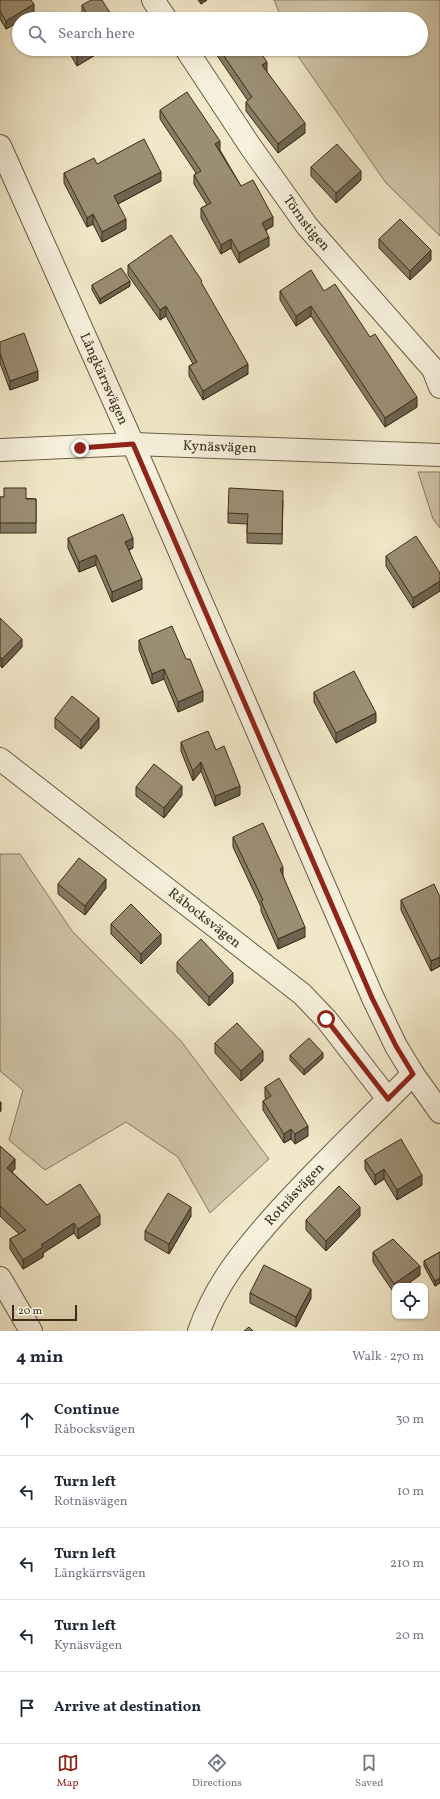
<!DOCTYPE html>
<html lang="en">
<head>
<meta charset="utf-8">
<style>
	:root { --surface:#fff; --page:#f2f2f3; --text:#1f2937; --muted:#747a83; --line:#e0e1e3; --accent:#8f2418 }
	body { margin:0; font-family:Vollkorn,serif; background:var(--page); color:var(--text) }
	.controls { position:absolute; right:12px; bottom:12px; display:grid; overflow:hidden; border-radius:8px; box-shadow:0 1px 3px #0004 }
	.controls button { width:36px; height:36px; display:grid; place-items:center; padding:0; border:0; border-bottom:1px solid var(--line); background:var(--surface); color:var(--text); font:20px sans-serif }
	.scale { position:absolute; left:12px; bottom:10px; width:65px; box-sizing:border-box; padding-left:4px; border:2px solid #3d2d18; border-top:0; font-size:11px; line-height:14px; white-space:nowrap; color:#3d2d18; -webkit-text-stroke:3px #f6f0dc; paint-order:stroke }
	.stop { position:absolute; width:12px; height:12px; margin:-9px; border:3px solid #8f2418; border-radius:50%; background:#fff }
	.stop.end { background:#8f2418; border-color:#fff; box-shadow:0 1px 4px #0008 }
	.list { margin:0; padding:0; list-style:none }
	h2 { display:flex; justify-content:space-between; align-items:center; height:52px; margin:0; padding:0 16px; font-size:17px }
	h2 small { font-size:13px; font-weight:400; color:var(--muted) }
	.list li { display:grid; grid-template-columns:26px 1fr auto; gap:12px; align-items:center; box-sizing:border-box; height:72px; padding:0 16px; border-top:1px solid var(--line) }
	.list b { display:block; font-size:15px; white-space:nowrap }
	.list p { margin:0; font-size:13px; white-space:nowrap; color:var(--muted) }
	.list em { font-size:13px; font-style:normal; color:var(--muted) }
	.icon { flex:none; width:22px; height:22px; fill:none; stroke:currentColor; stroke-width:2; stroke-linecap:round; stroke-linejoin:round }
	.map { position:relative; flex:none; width:440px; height:1331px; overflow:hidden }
	.search { position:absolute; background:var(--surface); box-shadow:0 1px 3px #0004; left:12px; right:12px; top:12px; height:44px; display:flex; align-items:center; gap:10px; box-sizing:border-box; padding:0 14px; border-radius:22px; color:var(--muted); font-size:15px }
	.sheet { height:412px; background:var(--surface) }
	nav { display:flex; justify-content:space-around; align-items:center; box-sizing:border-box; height:56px; border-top:1px solid var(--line); background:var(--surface); font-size:11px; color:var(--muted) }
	nav a { display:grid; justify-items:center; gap:2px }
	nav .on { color:var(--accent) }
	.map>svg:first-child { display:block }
	.green { fill:#d2c8ab; stroke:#887a62 }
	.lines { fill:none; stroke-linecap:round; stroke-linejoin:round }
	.minor-casing { stroke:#6a5c44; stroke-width:24 }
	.minor { stroke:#f6f0dc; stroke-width:22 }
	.wall { fill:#857a64; stroke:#3d2d18 }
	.shaded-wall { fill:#6c6351; stroke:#3d2d18 }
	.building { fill:#9b8e74; stroke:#3d2d18 }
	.route { stroke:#8f2418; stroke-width:5 }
	.labels { text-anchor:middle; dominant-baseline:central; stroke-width:4; stroke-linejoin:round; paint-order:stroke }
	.street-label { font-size:14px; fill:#3d2d18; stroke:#f6f0dc }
</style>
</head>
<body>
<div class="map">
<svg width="440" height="1331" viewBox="0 0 440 1331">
	<rect width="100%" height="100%" fill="#f1e8c9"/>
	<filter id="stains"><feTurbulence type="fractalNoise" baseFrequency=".005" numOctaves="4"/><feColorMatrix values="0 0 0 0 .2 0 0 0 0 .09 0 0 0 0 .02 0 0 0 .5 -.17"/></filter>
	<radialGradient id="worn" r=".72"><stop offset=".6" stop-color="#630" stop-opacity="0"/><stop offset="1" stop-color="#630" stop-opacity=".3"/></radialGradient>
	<g class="green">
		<polygon points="274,0 440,0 440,236 386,183 300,59 295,49 421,49 421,19 282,19"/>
		<polygon points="418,472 440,472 440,528 433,519"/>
		<polygon points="0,854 20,854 72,931 181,1041 269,1159 210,1213 178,1157 126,1122 45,1170 9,1140 23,1090 0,1071"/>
	</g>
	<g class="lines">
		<defs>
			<g id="minor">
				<polyline points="153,0 166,19"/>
				<path id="s1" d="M186,49l64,97 57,80 126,143 7,18"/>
				<path id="s2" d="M0,146l133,298 240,554 23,48 17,28 27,38"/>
				<path id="s3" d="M0,450l133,-6 307,11"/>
				<path id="s4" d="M0,759l302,235 24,25 62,80"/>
				<polyline points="0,1278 31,1331"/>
				<path id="s5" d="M199,1331c17,-47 43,-79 76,-116 44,-49 92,-94 138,-141"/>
			</g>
		</defs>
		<use href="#minor" class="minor-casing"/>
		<use href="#minor" class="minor"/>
	</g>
	<g class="wall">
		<polygon points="0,0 34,13 24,19 19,19 19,22 6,29 0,19"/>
		<polygon points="198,0 207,0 201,4"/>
		<polygon points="82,5 114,19 83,16 82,15"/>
		<polygon points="67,49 105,49 77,66"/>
		<polygon points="214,49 258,49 267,72 305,133 278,153 246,111 246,102 248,101 214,51"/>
		<polygon points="160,110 220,150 241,186 273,226 266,230 269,246 239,263 231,248 221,254 201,218 201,208 207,205 194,184 194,175 196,173 160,119"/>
		<polygon points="97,164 161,181 118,204 126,229 102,242 93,224 87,227 64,183 64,173"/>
		<polygon points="311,167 361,180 336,203 311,176"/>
		<polygon points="379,239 431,260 410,280 379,248"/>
		<polygon points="128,265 202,285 248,374 203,400 189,376 189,366 193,364 166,316 160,320 128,275"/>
		<polygon points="92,285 130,286 100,304 92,290"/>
		<polygon points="280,291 324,291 417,407 385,427 311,316 296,326 280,300"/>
		<polygon points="0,342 38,380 10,390 0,363"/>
		<polygon points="0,497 36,499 36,533 0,533"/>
		<polygon points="283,500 282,544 247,543 247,524 228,523 228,513"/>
		<polygon points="68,538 133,548 129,550 142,589 112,602 96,565 79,572 68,548"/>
		<polygon points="386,556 440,573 440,591 413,608 386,566"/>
		<polygon points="0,618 22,647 2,668 0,665"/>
		<polygon points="139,640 203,701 178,712 164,679 152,684 139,650"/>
		<polygon points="314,692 376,722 336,743 314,702"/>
		<polygon points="55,718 99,728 81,749 55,728"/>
		<polygon points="181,742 216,750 240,795 215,806 201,771 193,781 181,751"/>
		<polygon points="136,787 182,795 164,818 136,796"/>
		<polygon points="233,837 283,876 305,937 278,949 261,911 261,907 233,847"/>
		<polygon points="58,884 106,888 85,915 58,894"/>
		<polygon points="440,897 440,966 431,971 401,910 401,900"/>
		<polygon points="111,924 161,944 141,964 111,934"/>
		<polygon points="177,962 233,983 209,1006 177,972"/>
		<polygon points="215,1043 263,1061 241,1081 215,1053"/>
		<polygon points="290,1055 323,1058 304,1075 290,1060"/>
		<polygon points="265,1087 308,1136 295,1144 291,1139 284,1143 263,1110 263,1101 266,1099 265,1097"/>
		<polygon points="0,1146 15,1169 12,1172 47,1205 100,1225 78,1239 74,1233 43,1253 43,1257 23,1269 10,1249 10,1239 19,1234 0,1216"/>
		<polygon points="365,1160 422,1185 397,1200 384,1179 375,1185 365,1169"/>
		<polygon points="191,1216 169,1254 145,1240 145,1231"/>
		<polygon points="360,1216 326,1251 306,1230 306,1220"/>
		<polygon points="373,1252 420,1275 405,1286 395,1286 394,1293 373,1262"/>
		<polygon points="440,1252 440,1283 435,1286 424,1266 424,1261"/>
		<polygon points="250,1293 311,1298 296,1327 250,1303"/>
	</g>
	<g class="shaded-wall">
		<polygon points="201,0 207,0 201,4"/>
		<polygon points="34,4 34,13 24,19 19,19 19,22 6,29 6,21"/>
		<polygon points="88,49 105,49 77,66 77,56"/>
		<polygon points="267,62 267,72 262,65"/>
		<polygon points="305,123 305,133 278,153 278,144"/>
		<polygon points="220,141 220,150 215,153 215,144"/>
		<polygon points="361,171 361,180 336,203 336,193"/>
		<polygon points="161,172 161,181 114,206 114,196"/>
		<polygon points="93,214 93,224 87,227 87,218"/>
		<polygon points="273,217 273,226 262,232 262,223"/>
		<polygon points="126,219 126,229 102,242 102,232"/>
		<polygon points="269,237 269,246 239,263 239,253"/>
		<polygon points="231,239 231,248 221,254 221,245"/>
		<polygon points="431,250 431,260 410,280 410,271"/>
		<polygon points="130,281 130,286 100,304 100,299"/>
		<polygon points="166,306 166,316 160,320 160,310"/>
		<polygon points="311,306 311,316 296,326 296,316"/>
		<polygon points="248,364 248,374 203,400 203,391"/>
		<polygon points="38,371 38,380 10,390 10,381"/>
		<polygon points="417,397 417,407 385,427 385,418"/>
		<polygon points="133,538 133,548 125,551 125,542"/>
		<polygon points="96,555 96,565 79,572 79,562"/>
		<polygon points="142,579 142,589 112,602 112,592"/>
		<polygon points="440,581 440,591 413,608 413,598"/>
		<polygon points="22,639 22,647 2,668 2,659"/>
		<polygon points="164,669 164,679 152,684 152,674"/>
		<polygon points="203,691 203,701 178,712 178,702"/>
		<polygon points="376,713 376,722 336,743 336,733"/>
		<polygon points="99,718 99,728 81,749 81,740"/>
		<polygon points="201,762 201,771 193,781 193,771"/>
		<polygon points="182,786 182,795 164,818 164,808"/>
		<polygon points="240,786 240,795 215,806 215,796"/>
		<polygon points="283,867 283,877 280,869"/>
		<polygon points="106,879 106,888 85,915 85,906"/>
		<polygon points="305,927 305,937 278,949 278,939"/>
		<polygon points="161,934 161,944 141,964 141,954"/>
		<polygon points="440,957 440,966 431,971 431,961"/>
		<polygon points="233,973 233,983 209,1006 209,997"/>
		<polygon points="263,1051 263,1061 241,1081 241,1071"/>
		<polygon points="323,1053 323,1058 304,1075 304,1070"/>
		<polygon points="0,1102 1,1102 1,1111 0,1112"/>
		<polygon points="308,1126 308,1136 295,1144 295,1134"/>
		<polygon points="291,1129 291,1139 284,1143 284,1134"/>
		<polygon points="15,1159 15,1169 7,1177 7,1168"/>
		<polygon points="384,1169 384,1179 375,1185 375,1175"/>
		<polygon points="422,1175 422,1185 397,1200 397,1190"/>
		<polygon points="191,1207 191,1216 169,1254 169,1244"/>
		<polygon points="360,1207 360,1216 326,1251 326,1241"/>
		<polygon points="100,1215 100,1225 78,1239 78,1229"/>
		<polygon points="74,1223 74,1233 43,1253 43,1257 23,1269 23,1260 41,1245"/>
		<polygon points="420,1266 420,1275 405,1286 395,1286 395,1292 394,1293 394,1284"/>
		<polygon points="440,1278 440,1283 435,1286 435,1281"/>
		<polygon points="311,1289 311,1298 296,1327 296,1317"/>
	</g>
	<g class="building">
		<polygon points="0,0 31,0 34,4 6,21 0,11"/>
		<polygon points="91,0 102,0 114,19 79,19 87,14 82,5"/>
		<polygon points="72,49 88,49 77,56"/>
		<polygon points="219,49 258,49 267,62 262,65 305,123 278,144 246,102 252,97"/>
		<polygon points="187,92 220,141 215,144 241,186 253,180 273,217 262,223 269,237 239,253 231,239 221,245 201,208 211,203 194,175 201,171 160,110"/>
		<polygon points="144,139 161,172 114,196 126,219 102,232 93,214 87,218 64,173 94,158 97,164"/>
		<polygon points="337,144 361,171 336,193 311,167"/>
		<polygon points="400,219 431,250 410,271 379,239"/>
		<polygon points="171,235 202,281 201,282 248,364 203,391 189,366 197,362 166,306 160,310 128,265"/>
		<polygon points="121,268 130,281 100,299 92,285"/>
		<polygon points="311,270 324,291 335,284 370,337 375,334 417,397 385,418 311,306 296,316 280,291"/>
		<polygon points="24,333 38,371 10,381 0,353 0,342"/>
		<polygon points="4,488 26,488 26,499 36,499 36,523 0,523 0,497 4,497"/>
		<polygon points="229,488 283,491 282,534 247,533 248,514 228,513"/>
		<polygon points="123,514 133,538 125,542 142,579 112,592 96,555 79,562 68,538"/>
		<polygon points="416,536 440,573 440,581 413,598 386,556"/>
		<polygon points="0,618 22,639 2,659 0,657"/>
		<polygon points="172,626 186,659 190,659 203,691 178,702 164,669 152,674 139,640"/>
		<polygon points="354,671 376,713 336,733 314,692"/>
		<polygon points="72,696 99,718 81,740 55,718"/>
		<polygon points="208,731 216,750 224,746 240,786 215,796 201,762 193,771 181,742"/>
		<polygon points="154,764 182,786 164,808 136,787"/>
		<polygon points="263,823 283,867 280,869 305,927 278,939 261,901 263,900 233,837"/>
		<polygon points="79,858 106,879 85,906 58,884"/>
		<polygon points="434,884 440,897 440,957 431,961 401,900"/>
		<polygon points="131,904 161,934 141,954 111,924"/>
		<polygon points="201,939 233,973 209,997 177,962"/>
		<polygon points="237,1023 263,1051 241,1071 215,1043"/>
		<polygon points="309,1038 323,1053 304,1070 290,1055"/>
		<polygon points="279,1078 308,1126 295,1134 291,1129 284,1134 263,1101 271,1096 265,1087"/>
		<polygon points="401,1139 422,1175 397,1190 384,1169 375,1175 365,1160"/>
		<polygon points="0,1146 15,1159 7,1168 47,1205 80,1184 100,1215 78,1229 74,1223 41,1245 43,1247 23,1260 10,1239 26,1230 0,1206"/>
		<polygon points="339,1186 360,1207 326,1241 306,1220"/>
		<polygon points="168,1193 191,1207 169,1244 145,1231"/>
		<polygon points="393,1239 420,1266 394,1284 373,1252"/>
		<polygon points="440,1252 440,1278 435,1281 424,1261"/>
		<polygon points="264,1265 311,1289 296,1317 250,1293"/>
		<polygon points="249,1327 253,1331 244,1331"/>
	</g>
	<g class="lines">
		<polyline class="route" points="80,448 133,444 372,998 396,1046 413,1074 388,1099 326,1019"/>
	</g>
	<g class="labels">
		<g class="street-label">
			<text stroke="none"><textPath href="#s1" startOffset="212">Törnstigen</textPath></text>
			<text stroke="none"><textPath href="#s2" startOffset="255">Långkärrsvägen</textPath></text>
			<text stroke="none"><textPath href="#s3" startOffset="220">Kynäsvägen</textPath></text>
			<text stroke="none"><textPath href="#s4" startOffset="259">Råbocksvägen</textPath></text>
			<text stroke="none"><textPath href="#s5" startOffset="168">Rotnäsvägen</textPath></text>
		</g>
	</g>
	<rect width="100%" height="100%" filter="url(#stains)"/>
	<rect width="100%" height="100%" fill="url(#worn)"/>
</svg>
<div class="controls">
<button><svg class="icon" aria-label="locate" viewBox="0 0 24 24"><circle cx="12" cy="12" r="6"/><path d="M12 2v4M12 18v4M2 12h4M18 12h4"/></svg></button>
</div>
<div class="scale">20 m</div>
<div class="stop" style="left:326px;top:1019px"></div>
<div class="stop end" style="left:80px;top:448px"></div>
<div class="search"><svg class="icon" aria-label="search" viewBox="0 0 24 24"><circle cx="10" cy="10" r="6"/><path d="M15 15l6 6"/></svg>Search here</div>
</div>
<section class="sheet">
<h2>4 min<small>Walk · 270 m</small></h2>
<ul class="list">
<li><svg class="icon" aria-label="ahead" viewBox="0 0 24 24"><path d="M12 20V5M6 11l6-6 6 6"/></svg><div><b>Continue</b><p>Råbocksvägen</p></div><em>30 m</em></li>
<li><svg class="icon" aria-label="left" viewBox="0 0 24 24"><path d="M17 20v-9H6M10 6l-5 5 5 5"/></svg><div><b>Turn left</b><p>Rotnäsvägen</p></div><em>10 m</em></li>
<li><svg class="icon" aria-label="left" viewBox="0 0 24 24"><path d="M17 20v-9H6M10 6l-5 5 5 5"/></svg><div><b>Turn left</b><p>Långkärrsvägen</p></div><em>210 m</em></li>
<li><svg class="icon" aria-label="left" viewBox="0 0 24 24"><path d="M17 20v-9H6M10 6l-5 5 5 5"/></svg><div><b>Turn left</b><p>Kynäsvägen</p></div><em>20 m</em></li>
<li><svg class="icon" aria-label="arrive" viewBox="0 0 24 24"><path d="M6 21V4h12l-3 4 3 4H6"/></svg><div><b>Arrive at destination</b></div></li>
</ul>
</section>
<nav>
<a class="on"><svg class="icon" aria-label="map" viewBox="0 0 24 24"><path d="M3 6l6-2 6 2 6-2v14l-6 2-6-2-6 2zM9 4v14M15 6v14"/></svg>Map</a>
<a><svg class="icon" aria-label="directions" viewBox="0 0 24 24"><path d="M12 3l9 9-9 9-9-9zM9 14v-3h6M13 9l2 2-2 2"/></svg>Directions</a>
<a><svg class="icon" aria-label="saved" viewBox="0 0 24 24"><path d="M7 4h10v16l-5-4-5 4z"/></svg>Saved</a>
</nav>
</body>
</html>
